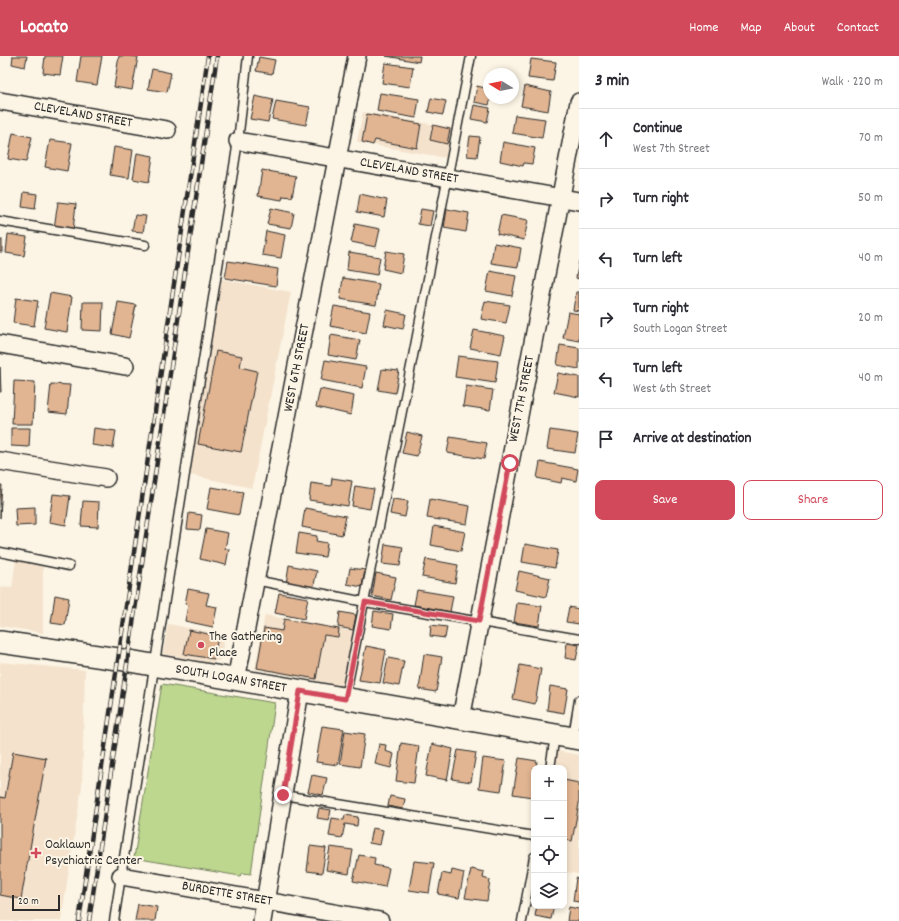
<!DOCTYPE html>
<html lang="en">
<head>
<meta charset="utf-8">
<style>
	:root { --surface:#fff; --page:#f7f7f7; --text:#2b2b33; --muted:#7c7c81; --line:#e1e1e2; --accent:#d1495b }
	body { margin:0; font-family:Dekko,sans-serif; background:var(--page); color:var(--text) }
	.controls { position:absolute; right:12px; bottom:12px; display:grid; overflow:hidden; border-radius:8px; box-shadow:0 2px 6px #0003 }
	.controls button { width:36px; height:36px; display:grid; place-items:center; padding:0; border:0; border-bottom:1px solid var(--line); background:var(--surface); color:var(--text); font:20px sans-serif }
	.compass { position:absolute; left:483px; top:12px; width:36px; height:36px; border-radius:50%; background:var(--surface); box-shadow:0 2px 6px #0003; rotate:280deg }
	.scale { position:absolute; left:12px; bottom:10px; width:48px; box-sizing:border-box; padding-left:4px; border:2px solid #2b2b2b; border-top:0; font-size:11px; line-height:14px; white-space:nowrap; color:#2b2b2b; -webkit-text-stroke:3px #fcf5e5; paint-order:stroke }
	.stop { position:absolute; width:12px; height:12px; margin:-9px; border:3px solid #d1495b; border-radius:50%; background:#fff }
	.stop.end { background:#d1495b; border-color:#fff; box-shadow:0 1px 4px #0008 }
	.list { margin:0; padding:0; list-style:none }
	h2 { display:flex; justify-content:space-between; align-items:center; height:52px; margin:0; padding:0 16px; font-size:17px }
	h2 small { font-size:13px; font-weight:400; color:var(--muted) }
	.list li { display:grid; grid-template-columns:26px 1fr auto; gap:12px; align-items:center; box-sizing:border-box; height:60px; padding:0 16px; border-top:1px solid var(--line) }
	.list b { display:block; font-size:15px; white-space:nowrap }
	.list p { margin:0; font-size:13px; white-space:nowrap; color:var(--muted) }
	.list em { font-size:13px; font-style:normal; color:var(--muted) }
	.actions { display:flex; gap:8px; padding:12px 16px }
	.actions a { flex:1; padding:9px 0; border:1px solid var(--accent); border-radius:8px; text-align:center; font-size:14px; color:var(--accent) }
	.actions .main { background:var(--accent); color:#fff }
	.icon { flex:none; width:22px; height:22px; fill:none; stroke:currentColor; stroke-width:2; stroke-linecap:round; stroke-linejoin:round }
	.map { position:relative; flex:none; width:579px; height:865px; overflow:hidden }
	header { display:flex; align-items:center; gap:24px; box-sizing:border-box; height:56px; padding:0 20px; background:var(--accent); color:#fff }
	header strong { font-size:19px }
	nav { display:flex; gap:22px; margin-inline-start:auto; font-size:14px }
	main { display:flex }
	aside { flex:1; background:var(--surface) }
	.map>svg:first-child { display:block }
	.built { fill:#f4e2cc }
	.green { fill:#bdd78f; stroke:#74815d }
	.building { fill:#e1b592; stroke:#2b2b2b }
	.lines { fill:none; stroke-linecap:round; stroke-linejoin:round }
	.service-casing { stroke:#2b2b2b; stroke-width:11 }
	.minor-casing { stroke:#2b2b2b; stroke-width:20 }
	.tertiary-casing { stroke:#2b2b2b; stroke-width:24 }
	.service { stroke:#fcf5e5; stroke-width:8 }
	.minor { stroke:#fcf5e5; stroke-width:17 }
	.tertiary { stroke:#fcf5e5; stroke-width:21 }
	.rail-casing { stroke:#2b2b2b; stroke-width:4.5 }
	.rail { stroke:#fcf5e5; stroke-width:3; stroke-dasharray:9; stroke-linecap:butt }
	.route { stroke:#d1495b; stroke-width:5 }
	.poi-dot { fill:#d1495b; stroke:#fcf5e5; stroke-width:1.5 }
	.labels { text-anchor:middle; dominant-baseline:central; stroke-width:4; stroke-linejoin:round; paint-order:stroke }
	.street-label { font-size:14px; fill:#2b2b2b; stroke:#fcf5e5 }
	.poi-label { font-size:14px; fill:#2b2b2b; stroke:#fcf5e5; text-anchor:start }
</style>
</head>
<body>
<header>
<strong>Locato</strong>
<nav><a>Home</a><a>Map</a><a>About</a><a>Contact</a></nav>
</header>
<main>
<div class="map">
<svg width="579" height="865" viewBox="0 0 579 865">
	<rect width="100%" height="100%" fill="#fcf5e5"/>
	<filter id="ink" filterUnits="userSpaceOnUse"><feTurbulence type="fractalNoise" baseFrequency=".025" numOctaves="2"/><feDisplacementMap in="SourceGraphic" scale="8" xChannelSelector="R" yChannelSelector="G"/><feConvolveMatrix kernelMatrix="1 2 1 2 8 2 1 2 1" color-interpolation-filters="sRGB"/></filter>
	<g filter="url(#ink)">
		<g class="built">
			<polygon points="363,56 452,72 446,102 357,86"/>
			<polygon points="221,223 291,236 252,432 190,419"/>
			<polygon points="16,502 43,507 43,577 0,570 0,531 12,532"/>
			<polygon points="265,559 354,575 344,630 255,613"/>
			<polygon points="168,568 225,579 220,604 211,607 163,598"/>
			<polygon points="0,606 85,614 82,730 61,865 0,865"/>
			<polygon points="557,695 579,699 579,818 564,816 564,712 554,712"/>
		</g>
		<polygon class="green" points="162,628 275,647 251,818 243,817 240,820 134,802"/>
		<g class="building">
			<polygon points="13,0 27,0 25,11 12,8"/>
			<polygon points="45,0 63,0 60,19 43,17"/>
			<polygon points="81,0 102,0 97,29 77,26"/>
			<polygon points="119,0 128,0 138,1 132,34 114,31"/>
			<polygon points="386,0 420,0 419,6"/>
			<polygon points="259,1 275,4 272,18 256,15"/>
			<polygon points="531,3 556,6 553,25 528,22"/>
			<polygon points="385,7 413,11 410,31 382,27"/>
			<polygon points="152,13 171,17 167,36 148,33"/>
			<polygon points="477,30 489,33 489,42 491,42 489,49 474,46"/>
			<polygon points="525,30 551,36 548,55 521,50"/>
			<polygon points="380,37 419,43 416,62 377,55"/>
			<polygon points="255,40 273,44 268,66 250,63"/>
			<polygon points="431,42 446,45 443,59 428,56"/>
			<polygon points="276,45 310,51 306,69 272,63"/>
			<polygon points="474,49 490,52 487,66 471,63"/>
			<polygon points="367,58 421,68 417,92 375,84 373,89 362,86"/>
			<polygon points="515,59 545,63 542,82 512,77"/>
			<polygon points="433,69 450,73 447,88 430,84"/>
			<polygon points="13,77 32,81 26,106 8,103"/>
			<polygon points="470,80 480,81 477,101 467,100"/>
			<polygon points="50,84 72,87 67,115 45,111"/>
			<polygon points="503,86 535,92 532,108 524,107 523,110 500,105"/>
			<polygon points="114,91 133,94 129,122 110,119"/>
			<polygon points="137,97 153,100 149,126 133,123"/>
			<polygon points="262,114 296,120 292,141 283,140 282,144 258,140"/>
			<polygon points="24,136 37,138 35,153 22,151"/>
			<polygon points="360,138 387,144 384,161 357,156"/>
			<polygon points="58,146 76,148 73,174 54,172"/>
			<polygon points="271,152 294,157 291,172 267,168"/>
			<polygon points="421,153 433,155 430,170 418,168"/>
			<polygon points="447,153 469,157 466,176 444,172"/>
			<polygon points="135,159 146,160 143,176 132,175"/>
			<polygon points="501,159 528,164 524,184 497,178"/>
			<polygon points="355,168 380,173 376,191 351,186"/>
			<polygon points="266,175 285,179 281,202 262,199"/>
			<polygon points="8,178 27,181 24,200 6,197"/>
			<rect x="0" y="184" width="2" height="12"/>
			<polygon points="494,187 521,192 518,211 491,207"/>
			<polygon points="386,195 404,198 401,217 383,213"/>
			<polygon points="349,196 380,201 377,219 347,214"/>
			<polygon points="228,205 278,213 276,230 225,222"/>
			<polygon points="579,205 579,223 576,222"/>
			<polygon points="490,215 516,220 512,240 486,235"/>
			<polygon points="343,222 379,228 376,249 340,243"/>
			<polygon points="576,236 579,236 579,255 573,254"/>
			<polygon points="50,237 72,241 67,276 44,272"/>
			<polygon points="16,242 38,245 34,270 13,267"/>
			<polygon points="485,245 510,249 506,267 481,263"/>
			<polygon points="83,246 103,246 102,275 82,274"/>
			<polygon points="118,246 136,249 129,282 112,278"/>
			<polygon points="334,250 370,256 366,277 330,270"/>
			<polygon points="387,254 406,258 403,273 384,269"/>
			<polygon points="568,256 579,258 579,285 563,282"/>
			<polygon points="474,274 505,280 501,298 470,292"/>
			<polygon points="331,279 360,284 356,304 328,299"/>
			<polygon points="560,289 579,292 579,313 557,309"/>
			<polygon points="216,295 242,300 240,311 257,315 241,396 198,388"/>
			<polygon points="458,300 498,305 495,327 455,321"/>
			<polygon points="325,304 366,311 362,332 321,324"/>
			<polygon points="0,311 1,336 0,336"/>
			<polygon points="382,313 399,315 395,337 378,334"/>
			<polygon points="558,317 579,321 579,341 554,336"/>
			<polygon points="14,325 35,326 33,368 12,368"/>
			<polygon points="51,328 70,329 67,358 48,356"/>
			<polygon points="466,330 493,334 490,354 463,350"/>
			<polygon points="320,333 354,340 351,359 316,351"/>
			<polygon points="11,372 30,372 29,391 11,390"/>
			<polygon points="94,372 116,375 113,392 92,389"/>
			<polygon points="550,374 578,378 575,397 547,393"/>
			<polygon points="407,376 422,380 417,400 402,397"/>
			<polygon points="450,381 487,387 484,403 447,397"/>
			<polygon points="540,406 578,413 576,425 562,422 561,427 537,422"/>
			<polygon points="332,422 352,425 348,450 309,444 311,427 331,430"/>
			<polygon points="0,429 2,429 0,462"/>
			<polygon points="355,430 374,433 370,453 352,450"/>
			<polygon points="211,431 243,436 239,459 207,453"/>
			<polygon points="53,438 70,440 66,469 49,466"/>
			<polygon points="393,443 408,445 405,461 390,458"/>
			<polygon points="430,443 470,450 467,468 427,462"/>
			<polygon points="83,445 99,446 98,471 81,470"/>
			<polygon points="35,451 35,469 16,470 15,452"/>
			<polygon points="305,452 346,460 342,479 302,471"/>
			<polygon points="189,457 202,459 200,474 187,473"/>
			<polygon points="434,470 465,476 461,495 431,489"/>
			<polygon points="206,473 228,477 225,493 229,493 226,509 200,503"/>
			<polygon points="299,477 317,480 316,485 327,487 325,501 296,497"/>
			<polygon points="385,488 403,491 400,510 382,508"/>
			<polygon points="525,488 558,494 555,512 522,506"/>
			<polygon points="426,503 458,509 455,527 422,521"/>
			<polygon points="289,509 317,515 313,533 286,528"/>
			<polygon points="350,512 365,514 362,531 347,528"/>
			<polygon points="519,515 550,522 546,541 515,534"/>
			<polygon points="376,517 396,521 391,544 372,540"/>
			<polygon points="188,533 209,537 206,549 217,551 213,571 185,565 188,549 185,548"/>
			<polygon points="417,534 453,540 450,556 414,549"/>
			<polygon points="279,537 308,542 304,563 275,557"/>
			<polygon points="55,539 69,542 65,569 51,567"/>
			<polygon points="517,547 542,550 539,570 514,566"/>
			<polygon points="569,551 579,553 579,568 566,566"/>
			<polygon points="374,555 393,558 391,573 372,570"/>
			<polygon points="340,556 356,559 353,574 338,571"/>
			<polygon points="284,563 339,573 338,581 324,579 316,623 257,612 264,572 282,575"/>
			<polygon points="431,569 447,571 445,582 430,580"/>
			<polygon points="189,574 218,580 214,603 184,598"/>
			<polygon points="567,587 579,589 576,604 565,602"/>
			<polygon points="366,590 386,594 380,627 359,624"/>
			<polygon points="424,598 442,601 436,636 419,633"/>
			<polygon points="388,602 404,605 399,630 383,627"/>
			<polygon points="520,609 541,613 535,648 513,643"/>
			<polygon points="550,630 568,633 564,657 547,654"/>
			<polygon points="322,670 344,673 338,709 316,706"/>
			<polygon points="345,675 365,678 360,711 340,708"/>
			<polygon points="401,687 419,690 414,727 396,725"/>
			<polygon points="379,688 386,689 385,695 394,698 391,712 375,708"/>
			<polygon points="432,688 453,693 447,724 426,720"/>
			<polygon points="458,694 476,697 471,726 452,723"/>
			<polygon points="13,696 46,702 21,843 0,839 0,741 5,742"/>
			<polygon points="483,702 506,705 501,735 479,732"/>
			<polygon points="519,702 537,705 536,712 534,712 534,725 532,741 513,738"/>
			<polygon points="312,719 327,722 323,739 308,736"/>
			<polygon points="564,724 579,727 579,748 572,785 564,784"/>
			<polygon points="390,740 405,743 403,753 388,750"/>
			<polygon points="319,752 331,754 329,764 317,762"/>
			<polygon points="345,759 358,761 357,770 345,768 342,782 329,780 332,762 344,764"/>
			<polygon points="372,772 383,774 380,789 369,787"/>
			<polygon points="310,790 326,792 322,817 307,815"/>
			<polygon points="330,791 353,794 349,818 326,814"/>
			<polygon points="359,799 375,802 374,809 389,812 385,831 353,825"/>
			<polygon points="414,805 434,807 429,837 409,834"/>
			<polygon points="471,813 484,816 483,822 490,824 487,845 465,842"/>
			<polygon points="452,814 464,817 459,842 438,838 442,817 451,819"/>
			<polygon points="576,822 579,823 579,846 573,845"/>
			<polygon points="138,848 157,851 155,865 135,865"/>
			<polygon points="537,850 554,850 551,863 535,860"/>
			<polygon points="569,851 579,853 579,865 567,865"/>
		</g>
		<g class="lines">
			<defs>
				<g id="service">
					<polyline points="0,165 145,189"/>
					<polyline points="0,496 69,510"/>
					<polyline points="255,524 365,546 579,583"/>
					<polyline points="345,642 414,295 471,0"/>
					<polyline points="573,681 579,644"/>
					<polyline points="550,712 555,680"/>
					<polyline points="283,739 534,780"/>
					<polyline points="114,865 121,820 238,85 248,0"/>
					<polyline points="522,865 534,801"/>
				</g>
				<g id="minor">
					<polyline points="0,45 167,74"/>
					<polyline points="238,85 579,145"/>
					<polyline points="0,288 125,310"/>
					<polyline points="0,405 106,422"/>
					<polyline points="236,624 357,0"/>
					<polyline points="461,663 579,46"/>
					<polyline points="121,820 380,865"/>
					<polyline points="262,865 300,635"/>
				</g>
				<polyline id="tertiary" points="0,586 118,603 579,683"/>
			</defs>
			<use href="#service" class="service-casing"/>
			<use href="#minor" class="minor-casing"/>
			<use href="#tertiary" class="tertiary-casing"/>
			<use href="#service" class="service"/>
			<use href="#minor" class="minor"/>
			<use href="#tertiary" class="tertiary"/>
			<defs>
				<g id="rail">
					<polyline points="79,865 208,0"/>
					<polyline points="89,865 217,0"/>
				</g>
			</defs>
			<use href="#rail" class="rail-casing"/>
			<use href="#rail" class="rail"/>
		</g>
	</g>
	<g class="lines" filter="url(#ink)">
		<polyline class="route" points="283,739 300,635 345,643 365,546 479,565 510,407"/>
	</g>
	<g class="poi-dot">
		<circle cx="201" cy="589" r="4"/>
		<path d="M34 791h4v4h4v4h-4v4h-4v-4h-4v-4h4z"/>
	</g>
	<g class="labels">
		<g class="street-label">
			<text transform="translate(83 59) rotate(10)">CLEVELAND STREET</text>
			<text transform="translate(409 115) rotate(10)">CLEVELAND STREET</text>
			<text transform="translate(297 312) rotate(-79)">WEST 6TH STREET</text>
			<text transform="translate(522 343) rotate(-79)">WEST 7TH STREET</text>
			<text transform="translate(231 623) rotate(10)">SOUTH LOGAN STREET</text>
			<text transform="translate(227 838) rotate(10)">BURDETTE STREET</text>
		</g>
		<g class="poi-label">
			<text x="209" y="581">The Gathering<tspan x="209" dy="16">Place</tspan></text>
			<text x="45" y="789">Oaklawn<tspan x="45" dy="16">Psychiatric Center</tspan></text>
		</g>
	</g>
</svg>
<div class="controls">
<button>+</button>
<button>−</button>
<button><svg class="icon" aria-label="locate" viewBox="0 0 24 24"><circle cx="12" cy="12" r="6"/><path d="M12 2v4M12 18v4M2 12h4M18 12h4"/></svg></button>
<button><svg class="icon" aria-label="layers" viewBox="0 0 24 24"><path d="M12 4l9 5-9 5-9-5zM3 14l9 5 9-5"/></svg></button>
</div>
<svg class="compass" viewBox="-18 -18 36 36"><path d="M0-13l5 13h-10z" fill="#e53935"/><path d="M0 13l5-13h-10z" fill="#7c7c81"/></svg>
<div class="scale">20 m</div>
<div class="stop" style="left:510px;top:407px"></div>
<div class="stop end" style="left:283px;top:739px"></div>
</div>
<aside>
<h2>3 min<small>Walk · 220 m</small></h2>
<ul class="list">
<li><svg class="icon" aria-label="ahead" viewBox="0 0 24 24"><path d="M12 20V5M6 11l6-6 6 6"/></svg><div><b>Continue</b><p>West 7th Street</p></div><em>70 m</em></li>
<li><svg class="icon" aria-label="right" viewBox="0 0 24 24"><path d="M7 20v-9h11M14 6l5 5-5 5"/></svg><div><b>Turn right</b></div><em>50 m</em></li>
<li><svg class="icon" aria-label="left" viewBox="0 0 24 24"><path d="M17 20v-9H6M10 6l-5 5 5 5"/></svg><div><b>Turn left</b></div><em>40 m</em></li>
<li><svg class="icon" aria-label="right" viewBox="0 0 24 24"><path d="M7 20v-9h11M14 6l5 5-5 5"/></svg><div><b>Turn right</b><p>South Logan Street</p></div><em>20 m</em></li>
<li><svg class="icon" aria-label="left" viewBox="0 0 24 24"><path d="M17 20v-9H6M10 6l-5 5 5 5"/></svg><div><b>Turn left</b><p>West 6th Street</p></div><em>40 m</em></li>
<li><svg class="icon" aria-label="arrive" viewBox="0 0 24 24"><path d="M6 21V4h12l-3 4 3 4H6"/></svg><div><b>Arrive at destination</b></div></li>
</ul>
<div class="actions"><a class="main">Save</a><a>Share</a></div>
</aside>
</main>
</body>
</html>
